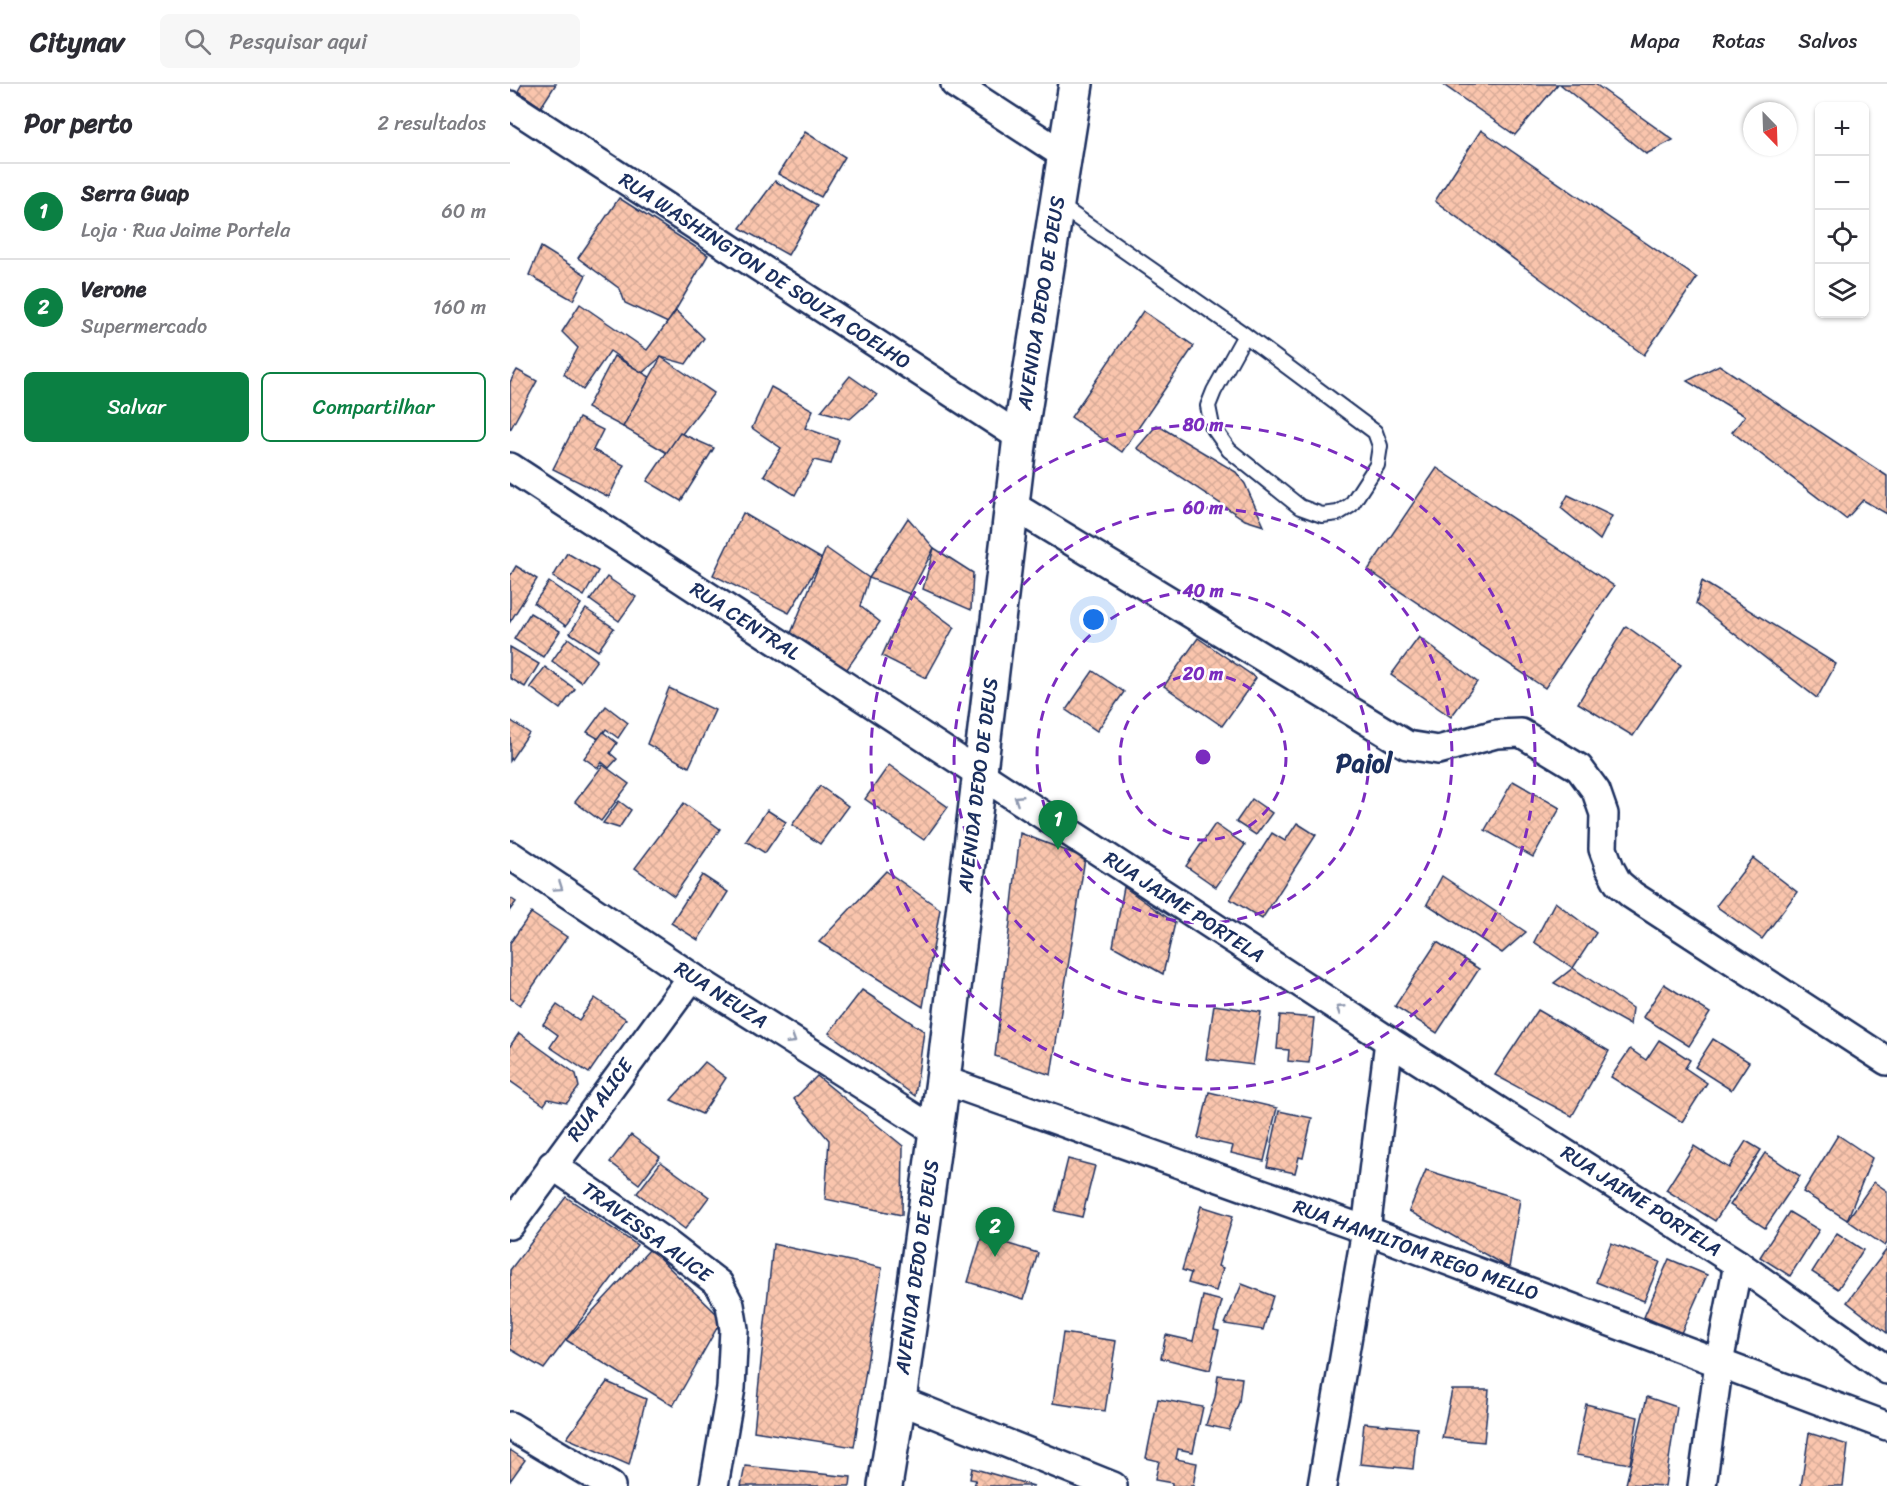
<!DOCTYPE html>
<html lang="pt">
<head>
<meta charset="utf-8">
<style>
	:root { --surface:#fff; --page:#f7f7f7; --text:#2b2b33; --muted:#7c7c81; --line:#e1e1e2; --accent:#0b8043 }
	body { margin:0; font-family:Sriracha,sans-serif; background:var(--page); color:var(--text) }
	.controls { position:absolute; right:18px; top:18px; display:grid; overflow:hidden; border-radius:9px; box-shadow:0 2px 4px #0004 }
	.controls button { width:54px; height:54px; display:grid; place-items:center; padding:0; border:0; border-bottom:2px solid var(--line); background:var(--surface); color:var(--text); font:30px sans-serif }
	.compass { position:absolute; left:1233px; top:18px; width:54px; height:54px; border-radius:50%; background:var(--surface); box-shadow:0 2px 4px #0004; rotate:157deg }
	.you { position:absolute; left:584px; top:536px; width:21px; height:21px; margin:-15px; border:4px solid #fff; border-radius:50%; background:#1a73e8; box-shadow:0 0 0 9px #1a73e833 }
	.badge { display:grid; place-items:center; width:39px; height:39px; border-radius:50%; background:var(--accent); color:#fff; font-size:20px; font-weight:700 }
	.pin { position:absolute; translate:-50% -50px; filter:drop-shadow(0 2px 3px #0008) }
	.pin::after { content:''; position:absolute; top:32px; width:21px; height:18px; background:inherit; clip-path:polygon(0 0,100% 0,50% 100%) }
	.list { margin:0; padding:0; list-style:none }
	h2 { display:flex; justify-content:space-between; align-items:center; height:78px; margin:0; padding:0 24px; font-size:26px }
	h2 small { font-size:20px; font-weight:400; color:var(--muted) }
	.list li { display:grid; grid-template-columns:39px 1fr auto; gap:18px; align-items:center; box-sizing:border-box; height:96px; padding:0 24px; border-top:2px solid var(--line) }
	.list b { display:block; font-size:22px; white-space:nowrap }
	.list p { margin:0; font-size:20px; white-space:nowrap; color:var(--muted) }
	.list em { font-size:20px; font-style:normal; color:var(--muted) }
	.actions { display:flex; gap:12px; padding:18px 24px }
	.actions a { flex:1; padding:14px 0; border:2px solid var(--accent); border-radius:9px; text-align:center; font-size:21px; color:var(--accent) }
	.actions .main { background:var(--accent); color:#fff }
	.icon { flex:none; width:33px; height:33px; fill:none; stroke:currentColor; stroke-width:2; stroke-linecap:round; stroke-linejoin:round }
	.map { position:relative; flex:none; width:1377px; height:1402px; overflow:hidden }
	header { display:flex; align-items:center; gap:36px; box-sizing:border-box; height:84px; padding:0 30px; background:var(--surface); border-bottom:2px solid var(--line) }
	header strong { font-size:28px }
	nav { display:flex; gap:33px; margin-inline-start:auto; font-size:21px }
	.search { width:420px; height:54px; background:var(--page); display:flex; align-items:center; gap:15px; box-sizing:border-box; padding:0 21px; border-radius:9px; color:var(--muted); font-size:22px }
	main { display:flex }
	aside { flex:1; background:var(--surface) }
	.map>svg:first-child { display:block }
	.building { fill:url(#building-cross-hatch); stroke:#1b2f5e; stroke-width:1.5 }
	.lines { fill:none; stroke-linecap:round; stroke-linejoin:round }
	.service-casing { stroke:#1b2f5e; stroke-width:18 }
	.minor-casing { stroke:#1b2f5e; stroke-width:32 }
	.secondary-casing { stroke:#1b2f5e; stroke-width:38 }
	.service { stroke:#fff; stroke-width:14 }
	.minor { stroke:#fff; stroke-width:27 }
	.secondary { stroke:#fff; stroke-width:33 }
	.oneway { stroke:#8d97ae }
	.ring { fill:none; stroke:#7b2cbf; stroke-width:3; stroke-dasharray:10 8 }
	.labels { text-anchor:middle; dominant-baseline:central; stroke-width:5; stroke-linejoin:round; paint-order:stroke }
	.street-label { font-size:20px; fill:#1b2f5e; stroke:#fff }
	.district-label { font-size:26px; font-weight:bold; fill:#1b2f5e; stroke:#fff }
	.centre { fill:#7b2cbf; stroke:#fff; stroke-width:3 }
	.ring-label { font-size:18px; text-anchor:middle; font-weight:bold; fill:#7b2cbf; stroke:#fff; stroke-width:5; stroke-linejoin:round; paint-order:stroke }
</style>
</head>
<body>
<header>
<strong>Citynav</strong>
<div class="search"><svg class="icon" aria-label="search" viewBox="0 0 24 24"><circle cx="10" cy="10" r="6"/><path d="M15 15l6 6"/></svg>Pesquisar aqui</div>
<nav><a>Mapa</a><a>Rotas</a><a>Salvos</a></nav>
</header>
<main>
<aside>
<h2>Por perto<small>2 resultados</small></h2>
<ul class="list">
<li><span class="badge">1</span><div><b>Serra Guap</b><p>Loja · Rua Jaime Portela</p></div><em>60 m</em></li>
<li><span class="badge">2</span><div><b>Verone</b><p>Supermercado</p></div><em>160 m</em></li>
</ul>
<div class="actions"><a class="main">Salvar</a><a>Compartilhar</a></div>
</aside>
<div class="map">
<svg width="1377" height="1402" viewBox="0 0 1377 1402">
	<defs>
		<pattern id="building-cross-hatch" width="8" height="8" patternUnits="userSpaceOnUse" patternTransform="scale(1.5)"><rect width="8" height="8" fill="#fac5ad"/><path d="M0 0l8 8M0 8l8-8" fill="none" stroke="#d6aa97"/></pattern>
	</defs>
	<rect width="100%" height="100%" fill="#fff"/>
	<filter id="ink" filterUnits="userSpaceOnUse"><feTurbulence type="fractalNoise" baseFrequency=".0167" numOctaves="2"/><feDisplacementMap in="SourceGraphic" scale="12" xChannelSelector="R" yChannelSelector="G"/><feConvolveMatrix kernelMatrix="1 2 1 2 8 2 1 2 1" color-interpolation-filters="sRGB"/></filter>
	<g filter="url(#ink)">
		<g class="building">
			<polygon points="12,0 46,0 31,23 8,7"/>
			<polygon points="932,0 1048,0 1005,51"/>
			<polygon points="1050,0 1085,0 1163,56 1136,70"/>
			<polygon points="971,46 1187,194 1134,271 925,117"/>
			<polygon points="295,48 335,73 311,113 268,90"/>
			<polygon points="265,97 307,121 278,171 230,144"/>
			<polygon points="109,114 198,171 158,239 115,219 110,205 68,174"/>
			<polygon points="31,163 76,191 63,216 19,191"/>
			<polygon points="70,220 137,266 166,227 194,254 176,280 151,273 132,289 100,267 73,306 54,290 68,264 52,248"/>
			<polygon points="633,227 684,262 612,368 561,333"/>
			<polygon points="104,272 140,293 113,343 77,324"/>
			<polygon points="151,273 204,309 157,369 113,343"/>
			<polygon points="1209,281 1377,392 1377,430 1353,416 1336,435 1222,348 1235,332 1177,297"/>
			<polygon points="7,286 27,297 0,346 0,298"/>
			<polygon points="340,292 367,311 340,335 311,327"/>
			<polygon points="261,303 303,326 295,344 329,356 321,380 304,376 285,411 254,391 271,364 242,344"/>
			<polygon points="69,334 93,346 83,366 114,381 99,413 43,385"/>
			<polygon points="647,341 726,388 735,400 754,442 735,436 627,364"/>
			<polygon points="170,349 204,364 171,417 137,397"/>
			<polygon points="927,384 1104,502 1035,604 858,486"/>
			<polygon points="1058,411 1102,432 1090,456 1051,424"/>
			<polygon points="233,429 312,475 279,529 203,491"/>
			<polygon points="398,434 424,464 400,510 359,494"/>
			<polygon points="316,464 359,494 350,522 370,538 337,585 313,578 279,554"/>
			<polygon points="424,464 463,489 461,526 413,505"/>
			<polygon points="57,469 88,487 74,512 43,493"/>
			<polygon points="6,482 27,495 0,538 0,492"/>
			<polygon points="97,493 126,513 109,537 80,516"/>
			<polygon points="1192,497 1326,580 1307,614 1186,520"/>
			<polygon points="39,498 71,520 56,542 24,519"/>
			<polygon points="400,510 444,543 416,594 372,572"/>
			<polygon points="76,525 104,544 88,567 60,549"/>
			<polygon points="20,529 50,547 33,573 4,555"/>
			<polygon points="1116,542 1171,581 1123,652 1068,619"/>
			<polygon points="909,553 967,598 941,633 881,591"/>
			<polygon points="58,554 87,576 71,598 42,577"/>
			<polygon points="688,554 746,594 712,642 654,602"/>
			<polygon points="0,563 29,580 15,603 0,594"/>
			<polygon points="35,583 65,605 50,625 20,603"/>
			<polygon points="583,587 614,608 587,647 556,626"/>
			<polygon points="159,604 205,626 179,683 137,660"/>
			<polygon points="96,622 118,639 108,654 96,645 89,655 77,648"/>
			<polygon points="0,636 19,649 0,677"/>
			<polygon points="93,648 107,659 100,669 107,675 99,684 92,678 88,684 74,674"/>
			<polygon points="93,681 119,700 91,737 65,718"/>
			<polygon points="379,681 438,723 414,756 355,715"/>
			<polygon points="1003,697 1050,724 1023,773 975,746"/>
			<polygon points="310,702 338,722 310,760 282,741"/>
			<polygon points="742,715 762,729 746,751 726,738"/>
			<polygon points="109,717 121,726 109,744 93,739"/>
			<polygon points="174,719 210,745 164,812 125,784"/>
			<polygon points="257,726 276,738 255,769 236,757"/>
			<polygon points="787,739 806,751 752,835 720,815 762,749 775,757"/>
			<polygon points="705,740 735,761 706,803 676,782"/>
			<polygon points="510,749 575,774 541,991 485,972"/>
			<polygon points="1243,774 1287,808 1252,855 1206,822"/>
			<polygon points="376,787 430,825 413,923 309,858"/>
			<polygon points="192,791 218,808 188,856 161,839"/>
			<polygon points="932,792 1016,848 992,869 917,820"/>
			<polygon points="614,803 665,839 653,890 603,862"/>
			<polygon points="0,814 6,818 0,826"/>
			<polygon points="1045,818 1086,849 1063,884 1024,858"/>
			<polygon points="21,829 57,853 10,921 0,914 0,859"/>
			<polygon points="927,858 969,885 927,949 885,922"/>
			<polygon points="1063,884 1122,924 1120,941 1044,899"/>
			<polygon points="1154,900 1200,929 1179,962 1133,933"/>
			<polygon points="352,906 414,947 405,1012 319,949"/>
			<polygon points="85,914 116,935 79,989 40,963 48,951 33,940 47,921 69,936"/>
			<polygon points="704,921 751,928 743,981 696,975"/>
			<polygon points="1028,926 1099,967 1062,1032 985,991"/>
			<polygon points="770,931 804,934 799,979 778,977 779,966 767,965"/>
			<polygon points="9,949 66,990 69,1003 57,1019 38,1015 34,1021 0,997 0,962"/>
			<polygon points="1203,955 1239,978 1221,1006 1185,983"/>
			<polygon points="1149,956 1180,976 1175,984 1197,999 1172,1038 1101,993 1120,965 1136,976"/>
			<polygon points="195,978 216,994 192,1030 161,1016"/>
			<polygon points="307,992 393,1062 392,1131 315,1115 319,1056 284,1015"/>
			<polygon points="699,1008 767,1024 754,1077 721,1069 723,1062 688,1054"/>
			<polygon points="769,1027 802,1034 793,1074 789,1073 785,1089 757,1083"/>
			<polygon points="121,1051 150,1073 129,1100 100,1078"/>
			<polygon points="1328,1051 1362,1074 1337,1136 1293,1108"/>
			<polygon points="1236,1057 1251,1066 1205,1137 1156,1106 1184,1062 1219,1084"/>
			<polygon points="1255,1069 1290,1092 1255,1144 1220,1121"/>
			<polygon points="558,1075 585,1082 572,1133 545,1127"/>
			<polygon points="151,1078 199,1113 175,1145 127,1109"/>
			<polygon points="916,1086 1010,1115 999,1184 899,1127"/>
			<polygon points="1364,1098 1377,1107 1377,1159 1375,1162 1337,1136"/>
			<polygon points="56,1113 127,1161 34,1285 0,1265 0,1186"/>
			<polygon points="691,1122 723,1132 708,1182 713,1184 706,1207 678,1199 681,1189 672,1186"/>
			<polygon points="1279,1128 1309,1146 1280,1192 1250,1173"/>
			<polygon points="1327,1149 1353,1166 1328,1205 1302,1188"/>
			<polygon points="472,1152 528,1169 514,1215 458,1198"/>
			<polygon points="1101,1159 1150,1178 1134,1217 1086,1198"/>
			<polygon points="263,1160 372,1184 344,1363 244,1347"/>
			<polygon points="140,1165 212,1235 163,1322 56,1256"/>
			<polygon points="1377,1165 1377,1249 1337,1218"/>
			<polygon points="1159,1175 1197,1191 1171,1249 1134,1233"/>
			<polygon points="732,1200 763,1212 753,1246 715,1240"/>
			<polygon points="693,1212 712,1217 704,1246 709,1247 700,1286 651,1274 656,1251 683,1257"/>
			<polygon points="553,1249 606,1257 595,1327 543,1319"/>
			<polygon points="708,1291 732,1294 729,1318 719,1346 696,1341 705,1313"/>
			<polygon points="97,1298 136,1315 119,1381 57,1354"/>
			<polygon points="942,1306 979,1306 974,1358 932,1354"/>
			<polygon points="1137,1313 1167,1323 1155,1402 1116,1400"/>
			<polygon points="648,1315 693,1323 683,1368 668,1365 666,1375 687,1379 683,1402 662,1402 662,1399 645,1396 649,1377 636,1374"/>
			<polygon points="1076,1320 1128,1333 1120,1380 1066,1371"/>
			<polygon points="854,1339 907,1344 903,1385 850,1380"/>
			<polygon points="1299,1349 1338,1361 1333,1402 1291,1402"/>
			<polygon points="0,1366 15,1376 0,1397"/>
			<polygon points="235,1382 341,1393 340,1402 231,1402"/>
			<polygon points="462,1384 524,1402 464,1402 466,1396 460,1395"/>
		</g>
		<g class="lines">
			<defs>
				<polyline id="service" points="549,121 735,251 865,348 870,362 867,381 841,421 828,429 812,431 790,423 719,366 702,342 698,322 704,307 735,251"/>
				<g id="minor">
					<polyline points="445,0 554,71"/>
					<polyline points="0,21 510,353"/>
					<polyline points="0,383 879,957 1228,1180 1377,1286"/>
					<polyline points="502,421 897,661 928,666 986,650 1011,649 1069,684 1086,707 1094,730 1093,765 1100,784 1108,799 1122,811 1377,977"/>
					<polyline points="0,771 182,893 425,1047"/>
					<polyline points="433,996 856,1146 1377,1342"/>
					<polyline points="42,1081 157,1160 209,1200 220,1221 224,1245 221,1304 204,1402"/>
					<polyline points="0,1141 182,893"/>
					<polyline points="389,1316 603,1402"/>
					<polyline points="0,1342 101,1402"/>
					<polyline points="812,1402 856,1146 879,957"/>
					<polyline points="1192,1402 1209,1279 1228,1180"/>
				</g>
				<polyline id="secondary" points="375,1402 389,1316 433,996 510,353 566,0"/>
			</defs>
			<use href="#service" class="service-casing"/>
			<use href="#minor" class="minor-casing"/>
			<use href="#secondary" class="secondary-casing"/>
			<use href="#service" class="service"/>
			<use href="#minor" class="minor"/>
			<use href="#secondary" class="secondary"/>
		</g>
		<defs><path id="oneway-chevron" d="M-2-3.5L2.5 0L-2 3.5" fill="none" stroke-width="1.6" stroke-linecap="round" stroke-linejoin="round" transform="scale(1.5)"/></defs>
		<g class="oneway">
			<use href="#oneway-chevron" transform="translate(508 715) rotate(-147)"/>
			<use href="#oneway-chevron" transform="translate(49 803) rotate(34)"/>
			<use href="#oneway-chevron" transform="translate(830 925) rotate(-147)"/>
			<use href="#oneway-chevron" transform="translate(282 956) rotate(32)"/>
		</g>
	</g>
	<g class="ring">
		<circle cx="693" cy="673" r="83"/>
		<circle cx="693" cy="673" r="166"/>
		<circle cx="693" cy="673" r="249"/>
		<circle cx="693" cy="673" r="332"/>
	</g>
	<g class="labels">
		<g class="street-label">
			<text transform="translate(255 187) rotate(33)">RUA WASHINGTON DE SOUZA COELHO</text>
			<text transform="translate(531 219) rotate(-81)">AVENIDA DEDO DE DEUS</text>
			<text transform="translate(235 537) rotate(33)">RUA CENTRAL</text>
			<text transform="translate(468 701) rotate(-83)">AVENIDA DEDO DE DEUS</text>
			<text transform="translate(674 823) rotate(33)">RUA JAIME PORTELA</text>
			<text transform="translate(211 911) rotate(33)">RUA NEUZA</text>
			<text transform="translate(90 1016) rotate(-54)">RUA ALICE</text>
			<text transform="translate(1131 1117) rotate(33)">RUA JAIME PORTELA</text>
			<text transform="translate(137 1148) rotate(36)">TRAVESSA ALICE</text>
			<text transform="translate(906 1166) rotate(20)">RUA HAMILTOM REGO MELLO</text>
			<text transform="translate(407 1183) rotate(-82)">AVENIDA DEDO DE DEUS</text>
		</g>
		<g class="district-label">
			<text x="854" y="679">Paiol</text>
		</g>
	</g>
	<circle cx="693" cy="673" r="9" class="centre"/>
	<g class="ring-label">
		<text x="693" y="347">80 m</text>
		<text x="693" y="430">60 m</text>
		<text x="693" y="513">40 m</text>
		<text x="693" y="596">20 m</text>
	</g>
</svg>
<div class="controls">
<button>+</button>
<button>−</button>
<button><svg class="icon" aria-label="locate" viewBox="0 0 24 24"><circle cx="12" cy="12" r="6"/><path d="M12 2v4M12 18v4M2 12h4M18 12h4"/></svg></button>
<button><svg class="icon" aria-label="layers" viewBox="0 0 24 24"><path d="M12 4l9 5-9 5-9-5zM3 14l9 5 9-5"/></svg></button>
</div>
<svg class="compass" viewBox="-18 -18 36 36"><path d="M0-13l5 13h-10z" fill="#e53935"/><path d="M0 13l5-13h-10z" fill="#7c7c81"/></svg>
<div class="you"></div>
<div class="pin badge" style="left:548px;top:766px">1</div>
<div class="pin badge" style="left:485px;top:1173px">2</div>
</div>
</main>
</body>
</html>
